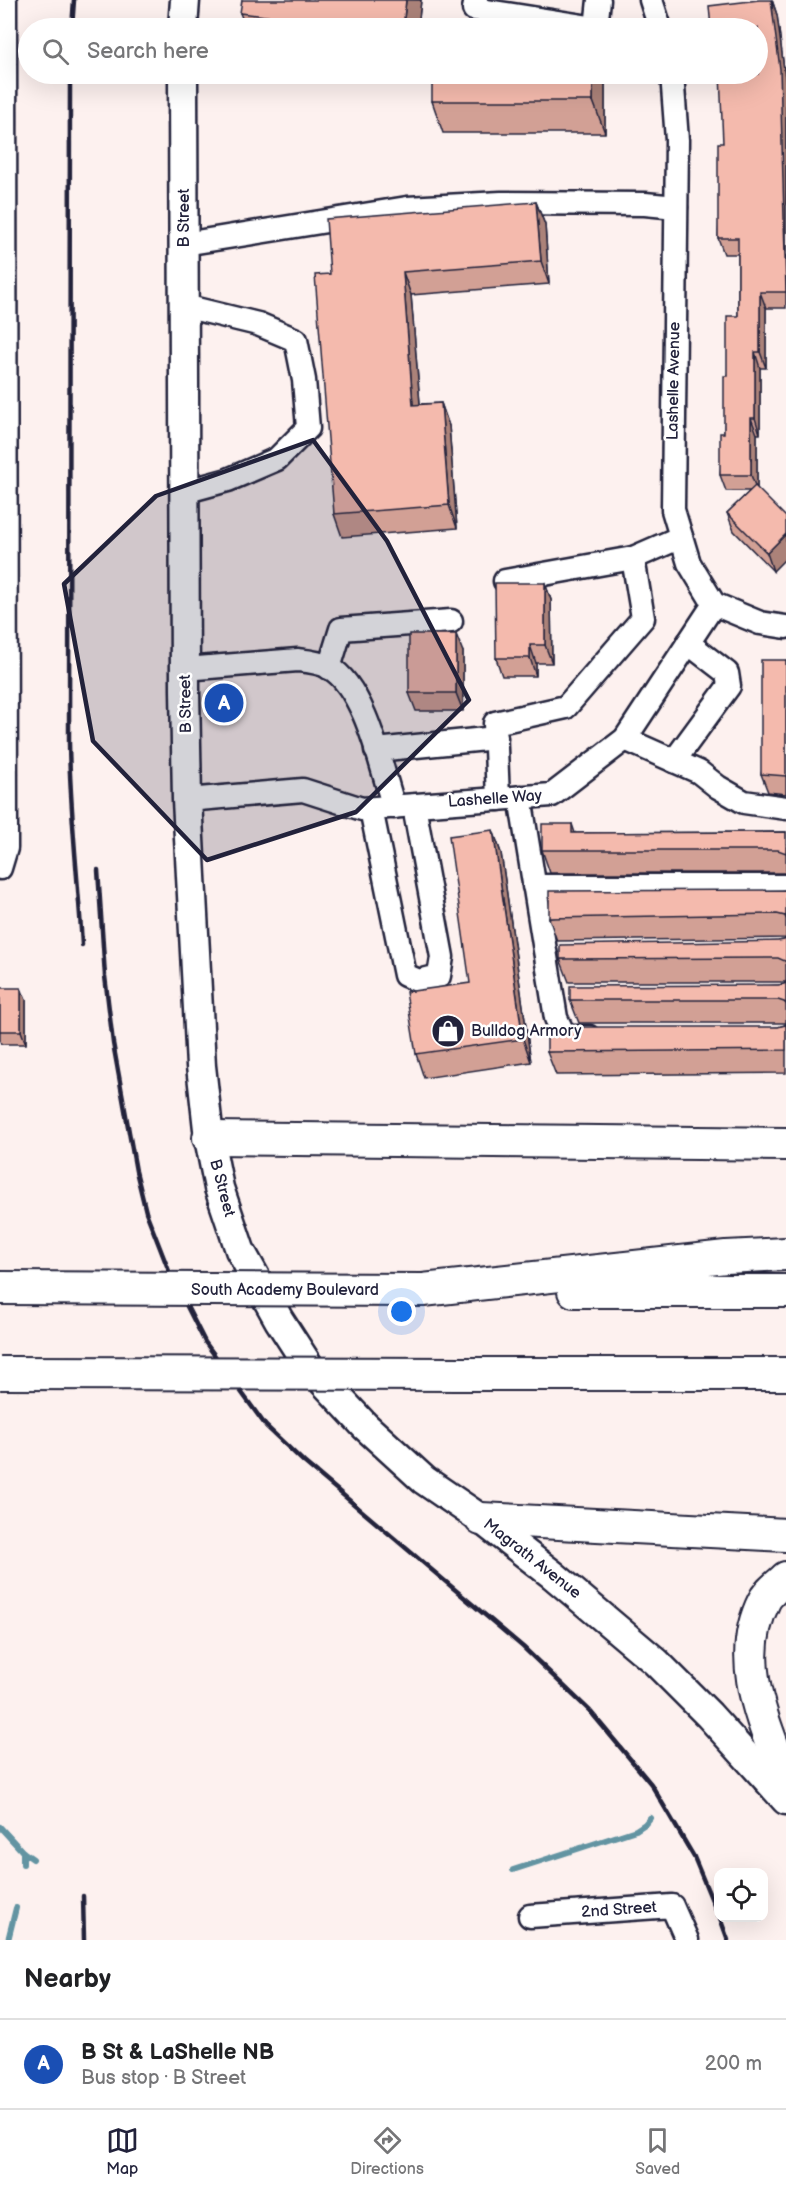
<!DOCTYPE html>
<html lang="en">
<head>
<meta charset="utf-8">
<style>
	:root { --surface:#fff; --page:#f6f6f6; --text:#202124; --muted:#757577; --line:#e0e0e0; --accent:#22223b }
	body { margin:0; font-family:"Balsamiq Sans",sans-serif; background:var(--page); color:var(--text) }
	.controls { position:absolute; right:18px; bottom:18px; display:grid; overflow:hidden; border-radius:12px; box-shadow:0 6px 24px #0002 }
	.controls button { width:54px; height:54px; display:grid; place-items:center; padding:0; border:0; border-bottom:2px solid var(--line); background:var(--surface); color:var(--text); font:30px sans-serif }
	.you { position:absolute; left:402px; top:1312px; width:21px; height:21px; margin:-15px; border:4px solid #fff; border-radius:50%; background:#1a73e8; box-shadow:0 0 0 9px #1a73e833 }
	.badge { display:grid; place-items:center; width:39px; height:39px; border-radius:50%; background:var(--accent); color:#fff; font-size:20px; font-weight:700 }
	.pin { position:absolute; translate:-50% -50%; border:3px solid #fff; box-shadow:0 2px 6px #0006 }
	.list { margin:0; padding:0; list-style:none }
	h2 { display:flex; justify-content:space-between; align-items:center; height:78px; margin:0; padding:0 24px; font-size:26px }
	h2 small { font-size:20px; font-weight:400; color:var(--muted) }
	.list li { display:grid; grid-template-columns:39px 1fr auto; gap:18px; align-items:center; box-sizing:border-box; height:90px; padding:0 24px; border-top:2px solid var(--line) }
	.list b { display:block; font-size:22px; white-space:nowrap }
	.list p { margin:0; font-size:20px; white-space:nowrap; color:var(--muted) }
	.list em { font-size:20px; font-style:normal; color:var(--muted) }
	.icon { flex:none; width:33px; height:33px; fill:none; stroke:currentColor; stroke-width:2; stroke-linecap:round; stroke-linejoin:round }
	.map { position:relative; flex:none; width:786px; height:1940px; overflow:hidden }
	.search { position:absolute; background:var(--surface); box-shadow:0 6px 24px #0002; left:18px; right:18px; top:18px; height:66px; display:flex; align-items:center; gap:15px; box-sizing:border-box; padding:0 21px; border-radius:33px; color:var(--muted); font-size:22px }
	.sheet { height:168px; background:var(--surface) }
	nav { display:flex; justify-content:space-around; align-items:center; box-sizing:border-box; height:84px; border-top:2px solid var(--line); background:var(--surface); font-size:16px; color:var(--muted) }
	nav a { display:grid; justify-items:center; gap:3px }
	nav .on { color:var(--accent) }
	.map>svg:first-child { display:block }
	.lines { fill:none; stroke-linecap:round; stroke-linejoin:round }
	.stream { stroke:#6394a2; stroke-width:6 }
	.minor-casing { stroke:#22223b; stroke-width:27 }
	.major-casing { stroke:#22223b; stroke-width:33 }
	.highway-casing { stroke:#22223b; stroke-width:36 }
	.minor { stroke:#fff; stroke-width:22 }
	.major { stroke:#fff; stroke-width:28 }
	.highway { stroke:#fff; stroke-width:32 }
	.rail { stroke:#22223b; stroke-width:4.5 }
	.highway-bridge-casing { stroke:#22223b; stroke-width:36; stroke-linecap:butt }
	.highway-bridge { stroke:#fff; stroke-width:32 }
	.wall { fill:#d2a095; stroke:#22223b; stroke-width:1.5 }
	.shaded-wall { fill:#ab8279; stroke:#22223b; stroke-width:1.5 }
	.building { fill:#f4baad; stroke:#22223b; stroke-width:1.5 }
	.marked { fill:#22223b; fill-opacity:0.2; stroke:#22223b; stroke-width:4.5; stroke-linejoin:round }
	.labels { text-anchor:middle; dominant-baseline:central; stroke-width:5; stroke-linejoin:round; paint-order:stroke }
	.street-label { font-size:16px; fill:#22223b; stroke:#fff }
	.poi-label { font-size:16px; fill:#22223b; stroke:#fff; text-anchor:start }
</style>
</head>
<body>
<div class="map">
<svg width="786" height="1940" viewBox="0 0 786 1940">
	<rect width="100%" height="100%" fill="#fdf1ef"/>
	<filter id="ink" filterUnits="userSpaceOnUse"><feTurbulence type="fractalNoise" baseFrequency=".0167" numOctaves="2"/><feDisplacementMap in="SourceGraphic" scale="12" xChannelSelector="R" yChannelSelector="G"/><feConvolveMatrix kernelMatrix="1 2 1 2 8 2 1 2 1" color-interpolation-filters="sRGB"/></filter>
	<g filter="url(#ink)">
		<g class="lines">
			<g class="stream">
				<polyline points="0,1827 23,1852 33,1859"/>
				<polyline points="23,1852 23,1864"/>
				<polyline points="513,1870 636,1830 645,1824 650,1818"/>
				<polyline points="8,1940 16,1908"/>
			</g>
			<defs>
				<g id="minor">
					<polyline points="476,0 474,9 596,28 599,0"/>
					<polyline points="651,0 660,28"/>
					<polyline points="672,74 677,140 673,510 689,563 714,604 760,623 786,627"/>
					<polyline points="184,244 407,208 501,203 645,204 676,207"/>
					<polyline points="184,306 258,324 296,340 304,380 308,428 277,459 228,480 184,492"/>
					<polyline points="633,558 681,537"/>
					<polyline points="329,668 341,629 451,621"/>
					<path d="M185,669l113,-9c10,1 21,2 31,7 37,22 52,101 65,140"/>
					<polyline points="625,739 699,772 718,787 744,802 786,808"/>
					<polyline points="376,750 496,738"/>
					<polyline points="674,761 729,686 727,673 688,643"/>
					<polyline points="520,797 556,1018 565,1037 589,1037"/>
					<polyline points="498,799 495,723 566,707 643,618 633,558 505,581"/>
					<polyline points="187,800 303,790 362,809 552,795 625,739 714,604"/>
					<polyline points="371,809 405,975 419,981 439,976 442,957 414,806"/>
					<polyline points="0,868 6,848 5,0"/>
					<polyline points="534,886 786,886"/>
					<polyline points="530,1916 672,1906 687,1940"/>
				</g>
				<g id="major">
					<polyline points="183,28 185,0"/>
					<polyline points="183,74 185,690 187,800 201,1066 209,1138 219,1188 240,1250 279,1320 308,1365 365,1426 424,1480 481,1519 553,1575 656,1662 709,1715 786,1800"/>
				</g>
				<g id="highway">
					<polyline points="209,1138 786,1144"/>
					<polyline points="423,1290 726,1257 786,1254"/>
					<polyline points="574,1291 786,1291"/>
					<polyline points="467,1374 786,1374"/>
					<polyline points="481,1519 786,1535"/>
					<path d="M786,1578c-7,7 -18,14 -22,23 -31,61 1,123 22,181"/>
				</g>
			</defs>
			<use href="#minor" class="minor-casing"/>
			<use href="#major" class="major-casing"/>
			<use href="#highway" class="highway-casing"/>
			<use href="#minor" class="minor"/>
			<use href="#major" class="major"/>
			<use href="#highway" class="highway"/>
			<g class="rail">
				<polyline points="72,28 74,0"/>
				<path d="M70,74l-1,669c1,68 9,135 13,202"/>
				<polyline points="98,870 105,976 113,1043 136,1171 146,1212 169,1271 205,1342 266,1426 304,1462 523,1647 590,1711 651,1784 694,1857 718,1915"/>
				<polyline points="83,1896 84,1940"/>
				<polyline points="720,1918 728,1940"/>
			</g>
			<defs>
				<g id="highway-bridge">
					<polyline points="0,1288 423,1290"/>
					<polyline points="0,1373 467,1374"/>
				</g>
			</defs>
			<use href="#highway-bridge" class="highway-bridge-casing"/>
			<use href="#highway-bridge" class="highway-bridge"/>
		</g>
		<g class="wall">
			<polygon points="421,0 418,28 246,28 240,13"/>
			<polygon points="772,0 777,15 786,85 786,308 766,308 766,368 760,368 760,434 757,434 757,488 773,571 734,531 727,513 750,491 726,491 720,475 724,433 727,376 738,316 738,254 724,254 718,238 723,143"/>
			<polygon points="605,74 605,133 443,133 432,101"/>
			<polygon points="536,202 545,225 549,284 411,295 420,404 441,403 449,426 457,528 342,537 334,514 330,274"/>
			<polygon points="545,583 551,600 552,663 536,663 536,676 502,676 496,658"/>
			<polygon points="463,652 463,711 416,711 409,693"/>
			<polygon points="786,660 786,794 768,792 761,774"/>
			<polygon points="572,824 575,833 786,832 786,873 550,873 542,850"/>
			<polygon points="493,830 501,853 531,1062 424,1078 416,1054 470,983"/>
			<polygon points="786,890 786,938 557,941 549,918"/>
			<polygon points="786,938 786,982 569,982 560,959 778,941 784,940"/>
			<polygon points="786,982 786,1073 556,1075 547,1052 778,1027 785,1025 786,1023 579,1023 570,1000 778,985 784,984"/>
			<polygon points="0,988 26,1000 26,1044 1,1044 0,1041"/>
		</g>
		<g class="shaded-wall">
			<polygon points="406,0 421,0 418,28 403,28"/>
			<polygon points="772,0 777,15 786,85 786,281"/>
			<polygon points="593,74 605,74 605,133 593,101"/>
			<polygon points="536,202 545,225 549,284 541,261"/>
			<polygon points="403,272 411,295 422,428 413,405"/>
			<polygon points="760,292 766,308 766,368 760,352"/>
			<polygon points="755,352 760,368 760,434 755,418"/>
			<polygon points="441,403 449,426 457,528 449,505"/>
			<polygon points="751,418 757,434 757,491 751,475"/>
			<polygon points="786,534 786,558 773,571 767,553"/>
			<polygon points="545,583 551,600 552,663 545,645"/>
			<polygon points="456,634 463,652 463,711 456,693"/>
			<polygon points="530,645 536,663 536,676 530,658"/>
			<polygon points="493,830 501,853 531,1062 523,1039"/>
			<polygon points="21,988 26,1000 26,1044 21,1031"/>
		</g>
		<g class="building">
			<polygon points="242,0 406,0 403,28 363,28 240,13"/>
			<polygon points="759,0 771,0 780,69 786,292 760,292 760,352 755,352 755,418 751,418 751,475 720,475 720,433 724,433 724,376 727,376 727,316 738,316 738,238 718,238 718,143 723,143 720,74 758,74 758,28 711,28 709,6"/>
			<rect x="432" y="74" width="161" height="27"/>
			<polygon points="536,202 541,261 403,272 413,405 441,403 449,505 334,514 315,275 330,274 326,219"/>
			<polygon points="755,486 786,517 786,534 767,553 727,513"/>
			<polygon points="495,583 545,583 545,645 530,645 530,658 496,658"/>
			<rect x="409" y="634" width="47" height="59"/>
			<polygon points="761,660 786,660 786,776 761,774"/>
			<polygon points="542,824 572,824 572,833 786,832 786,853 778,850 542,850"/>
			<polygon points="493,830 523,1039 416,1054 406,992 470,983 449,836"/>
			<polygon points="786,890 786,919 785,916 777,914 549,918 549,891"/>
			<polygon points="786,938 786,963 785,961 778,958 560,959 560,945 778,941 784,940"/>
			<polygon points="786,982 786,1004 784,1002 778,1000 570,1000 570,986 778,985 784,984"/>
			<rect x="0" y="988" width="21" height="43"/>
			<polygon points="786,1023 786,1050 547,1052 547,1031 571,1031 571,1027 778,1027 785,1025"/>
		</g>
	</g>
	<path class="marked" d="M313,440l74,101 82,159 -113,112 -149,48 -114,-119 -29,-157 92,-88z"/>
	<defs>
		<symbol id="shop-disc" viewBox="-11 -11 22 22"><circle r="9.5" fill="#22223b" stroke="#fff"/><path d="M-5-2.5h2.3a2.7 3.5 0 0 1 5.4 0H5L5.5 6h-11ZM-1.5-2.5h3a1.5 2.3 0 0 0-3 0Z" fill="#fff"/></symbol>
	</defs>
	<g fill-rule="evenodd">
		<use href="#shop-disc" x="429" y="1012" width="38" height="38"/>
	</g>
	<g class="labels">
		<g class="street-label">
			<text transform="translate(184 218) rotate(-90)">B Street</text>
			<text transform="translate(674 381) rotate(-89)">Lashelle Avenue</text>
			<text transform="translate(186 704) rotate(-91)">B Street</text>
			<text transform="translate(495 799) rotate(-4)">Lashelle Way</text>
			<text transform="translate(222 1188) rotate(75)">B Street</text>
			<text x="285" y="1290">South Academy Boulevard</text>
			<text transform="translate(532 1559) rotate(38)">Magrath Avenue</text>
			<text transform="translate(619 1910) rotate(-4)">2nd Street</text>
		</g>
		<g class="poi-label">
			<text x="471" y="1031">Bulldog Armory</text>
		</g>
	</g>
</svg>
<div class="controls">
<button><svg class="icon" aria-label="locate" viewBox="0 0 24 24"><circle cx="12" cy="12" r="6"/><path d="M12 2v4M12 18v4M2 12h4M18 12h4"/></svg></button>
</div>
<div class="you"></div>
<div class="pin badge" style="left:224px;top:703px;background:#1a4fb4">A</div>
<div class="search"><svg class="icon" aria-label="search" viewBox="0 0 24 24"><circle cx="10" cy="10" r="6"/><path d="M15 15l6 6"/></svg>Search here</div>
</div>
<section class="sheet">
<h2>Nearby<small></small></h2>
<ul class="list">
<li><span class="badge" style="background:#1a4fb4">A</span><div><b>B St &amp; LaShelle NB</b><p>Bus stop · B Street</p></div><em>200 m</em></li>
</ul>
</section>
<nav>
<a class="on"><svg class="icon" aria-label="map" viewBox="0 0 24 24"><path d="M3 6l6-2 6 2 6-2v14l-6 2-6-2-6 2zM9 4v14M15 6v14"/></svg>Map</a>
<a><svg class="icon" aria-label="directions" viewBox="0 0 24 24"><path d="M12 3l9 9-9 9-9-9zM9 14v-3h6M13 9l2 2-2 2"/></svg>Directions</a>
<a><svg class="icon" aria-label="saved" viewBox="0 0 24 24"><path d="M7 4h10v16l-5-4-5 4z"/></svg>Saved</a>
</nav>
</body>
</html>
